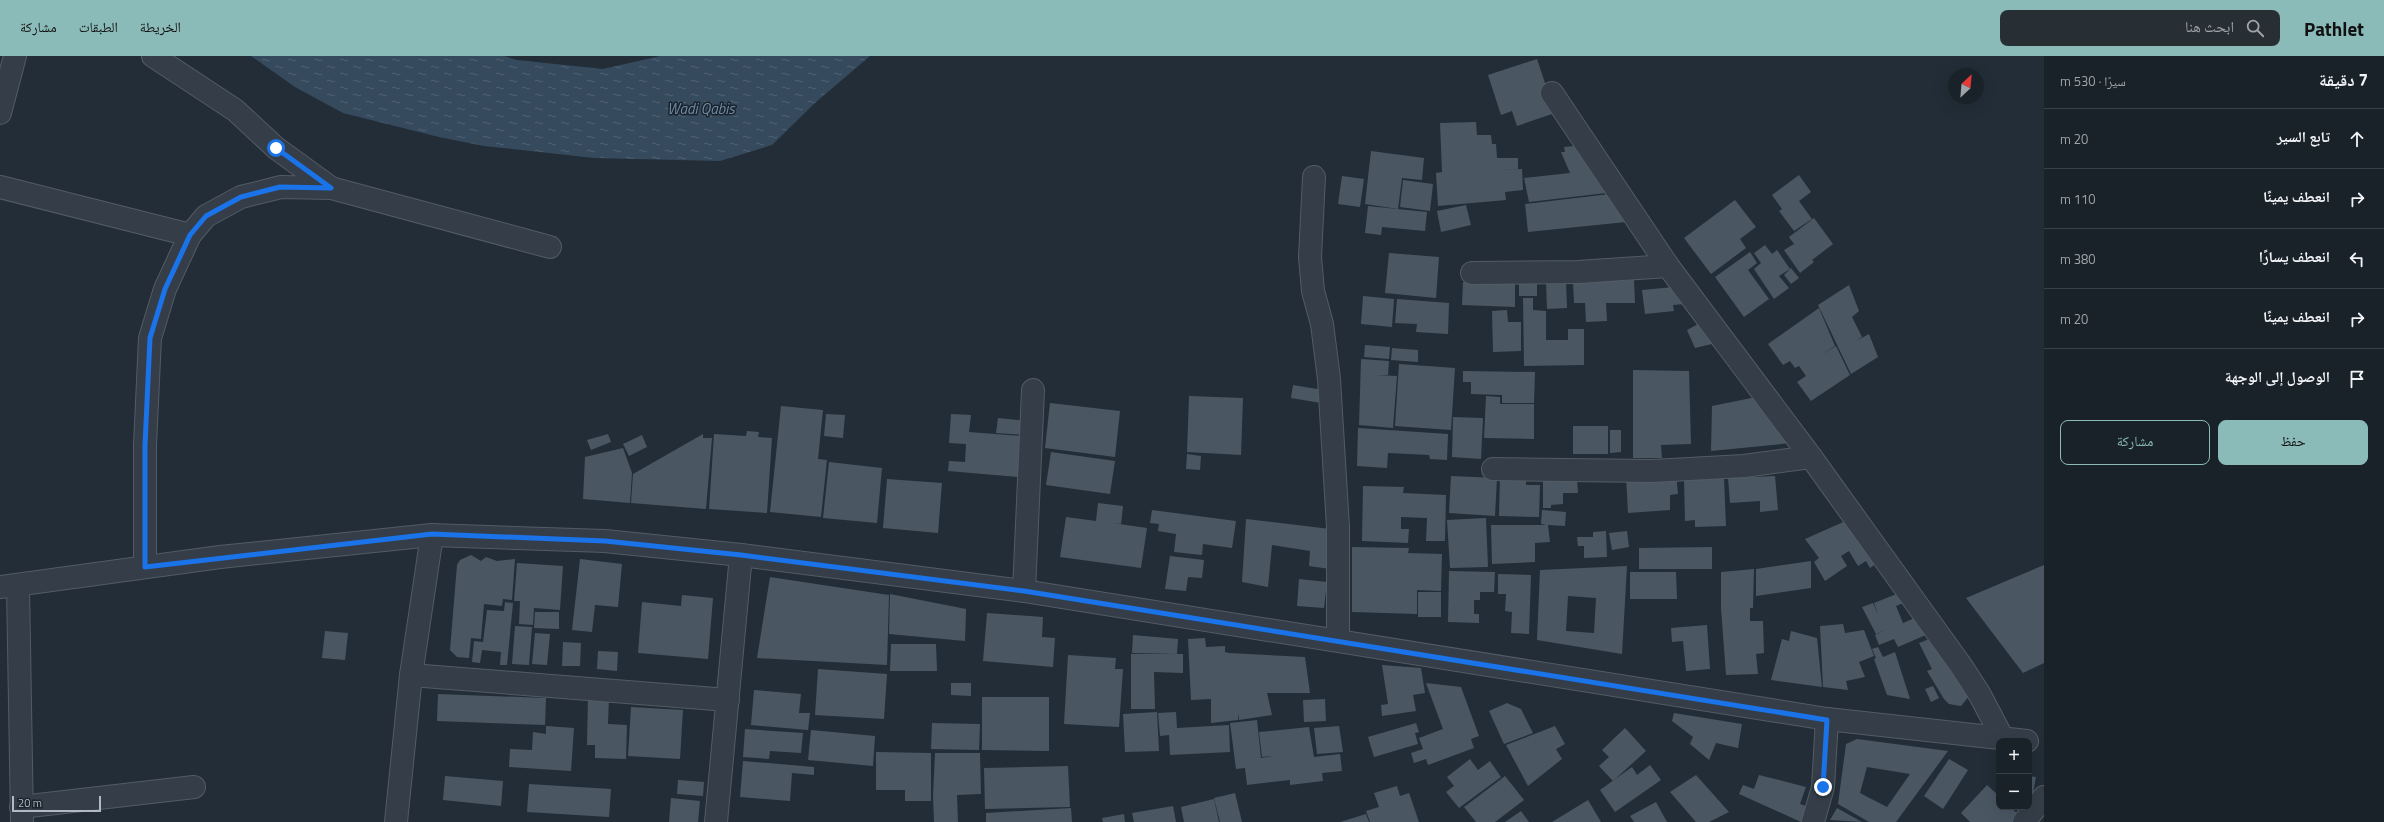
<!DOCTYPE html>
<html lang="ar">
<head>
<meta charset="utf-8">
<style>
	:root { --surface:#1a2229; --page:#272f35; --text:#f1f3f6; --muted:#9fa4a8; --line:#383f46; --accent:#8bbbb9 }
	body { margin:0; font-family:"Titillium Web","Noto Naskh Arabic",sans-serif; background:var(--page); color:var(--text); direction:rtl }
	.controls { position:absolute; right:12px; bottom:12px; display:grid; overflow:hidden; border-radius:8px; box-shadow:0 4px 16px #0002 }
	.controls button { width:36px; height:36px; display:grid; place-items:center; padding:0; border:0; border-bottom:1px solid var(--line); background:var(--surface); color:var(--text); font:20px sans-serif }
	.compass { position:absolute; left:1948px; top:12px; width:36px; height:36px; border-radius:50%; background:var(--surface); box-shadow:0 4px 16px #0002; rotate:26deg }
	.scale { position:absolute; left:12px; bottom:10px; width:89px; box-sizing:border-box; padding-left:4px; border:2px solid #b0b9c4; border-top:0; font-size:11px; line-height:14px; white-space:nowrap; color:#b0b9c4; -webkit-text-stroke:3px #1b232c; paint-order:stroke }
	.stop { position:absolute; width:12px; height:12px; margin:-9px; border:3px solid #1a73e8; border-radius:50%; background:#fff }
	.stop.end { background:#1a73e8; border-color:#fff; box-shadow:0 1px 4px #0008 }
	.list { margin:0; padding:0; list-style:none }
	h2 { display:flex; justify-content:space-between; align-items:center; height:52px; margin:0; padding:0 16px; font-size:17px }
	h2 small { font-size:13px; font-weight:400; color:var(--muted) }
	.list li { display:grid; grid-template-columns:26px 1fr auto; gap:12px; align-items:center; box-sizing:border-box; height:60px; padding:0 16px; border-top:1px solid var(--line) }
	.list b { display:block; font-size:15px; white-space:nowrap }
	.list em { font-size:13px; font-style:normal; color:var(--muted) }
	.actions { display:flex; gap:8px; padding:12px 16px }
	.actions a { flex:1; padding:9px 0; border:1px solid var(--accent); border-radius:8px; text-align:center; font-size:14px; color:var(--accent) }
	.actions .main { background:var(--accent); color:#111 }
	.icon { flex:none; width:22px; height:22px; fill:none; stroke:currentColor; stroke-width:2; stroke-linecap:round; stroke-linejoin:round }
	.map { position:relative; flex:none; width:2044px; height:766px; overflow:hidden; direction:ltr }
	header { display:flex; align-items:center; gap:24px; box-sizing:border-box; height:56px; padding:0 20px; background:var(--accent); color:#111 }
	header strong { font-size:19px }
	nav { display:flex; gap:22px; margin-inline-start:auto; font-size:14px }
	.search { width:280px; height:36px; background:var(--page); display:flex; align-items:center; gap:10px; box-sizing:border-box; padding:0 14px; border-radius:8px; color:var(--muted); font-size:15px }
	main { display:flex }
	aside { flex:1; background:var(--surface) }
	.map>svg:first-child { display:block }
	.water { fill:url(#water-ripples) }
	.building { fill:#4a5763; fill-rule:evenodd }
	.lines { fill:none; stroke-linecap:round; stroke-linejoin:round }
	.minor-casing { stroke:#535c65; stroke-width:24 }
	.tertiary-casing { stroke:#535c65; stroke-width:24 }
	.minor { stroke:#353e48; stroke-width:22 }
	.tertiary { stroke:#353e48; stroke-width:22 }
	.route { stroke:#1a73e8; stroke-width:5 }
	.labels { text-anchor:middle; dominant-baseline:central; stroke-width:3; stroke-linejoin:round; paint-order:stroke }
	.water-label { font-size:15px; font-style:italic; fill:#718da7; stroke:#1b232c }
</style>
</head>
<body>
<header>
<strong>Pathlet</strong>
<div class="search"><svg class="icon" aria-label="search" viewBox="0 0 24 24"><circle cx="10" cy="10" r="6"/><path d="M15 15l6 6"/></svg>ابحث هنا</div>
<nav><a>الخريطة</a><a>الطبقات</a><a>مشاركة</a></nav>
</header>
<main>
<aside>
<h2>7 دقيقة<small>سيرًا · 530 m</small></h2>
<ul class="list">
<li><svg class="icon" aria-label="ahead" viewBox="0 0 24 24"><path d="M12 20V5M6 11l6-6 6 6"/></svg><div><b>تابع السير</b></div><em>20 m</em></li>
<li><svg class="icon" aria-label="right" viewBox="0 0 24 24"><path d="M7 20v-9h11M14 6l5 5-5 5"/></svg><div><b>انعطف يمينًا</b></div><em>110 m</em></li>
<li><svg class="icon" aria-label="left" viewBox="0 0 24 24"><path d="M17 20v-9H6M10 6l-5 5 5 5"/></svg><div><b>انعطف يسارًا</b></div><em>380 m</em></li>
<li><svg class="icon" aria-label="right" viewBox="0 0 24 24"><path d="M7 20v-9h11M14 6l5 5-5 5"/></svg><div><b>انعطف يمينًا</b></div><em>20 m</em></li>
<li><svg class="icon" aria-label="arrive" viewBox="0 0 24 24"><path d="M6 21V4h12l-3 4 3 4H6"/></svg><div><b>الوصول إلى الوجهة</b></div></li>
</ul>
<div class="actions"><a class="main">حفظ</a><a>مشاركة</a></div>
</aside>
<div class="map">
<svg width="2044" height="766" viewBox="0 0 2044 766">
	<defs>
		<pattern id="water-ripples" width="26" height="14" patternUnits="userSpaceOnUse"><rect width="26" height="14" fill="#364a5e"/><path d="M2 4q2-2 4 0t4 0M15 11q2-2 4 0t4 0" fill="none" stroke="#516273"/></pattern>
	</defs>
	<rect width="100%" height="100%" fill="#222d37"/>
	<polygon class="water" points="251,0 504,0 517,4 603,13 660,0 870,0 816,46 772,89 720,105 594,102 484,90 439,81 343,57 295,31"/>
	<g class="building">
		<polygon points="1537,3 1555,57 1517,70 1512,55 1501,59 1488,19"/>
		<polygon points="1476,66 1477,79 1491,79 1492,88 1496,88 1497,102 1518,102 1518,113 1498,114 1522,113 1523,134 1505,136 1506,144 1438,150 1436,117 1442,116 1440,67"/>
		<polygon points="1585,89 1615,136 1529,146 1524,122 1570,117 1561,96 1565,96 1564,91"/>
		<polygon points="1371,95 1424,102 1422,124 1402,122 1398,153 1365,148"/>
		<polygon points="1799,119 1811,136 1799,145 1812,163 1794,175 1779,155 1782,153 1772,139"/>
		<polygon points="1342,120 1364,123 1360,151 1338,148"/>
		<polygon points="1403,124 1433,128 1430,155 1400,151"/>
		<polygon points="1618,137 1636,165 1528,176 1525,148"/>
		<polygon points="1735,144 1756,171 1740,183 1746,192 1711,218 1684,182"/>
		<polygon points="1466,149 1471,169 1441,176 1437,155"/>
		<polygon points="1368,150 1427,156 1425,175 1382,171 1381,179 1365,177"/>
		<polygon points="1814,162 1833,188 1812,204 1814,206 1800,217 1784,194 1794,188 1789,181"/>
		<polygon points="1765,189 1772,198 1777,194 1790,213 1779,220 1789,232 1774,243 1754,213 1761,207 1754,197"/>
		<polygon points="1750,196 1757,207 1748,214 1769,243 1744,261 1715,221"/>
		<polygon points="1389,197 1439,201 1436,242 1385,237"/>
		<polygon points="1791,212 1799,222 1791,228 1784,219"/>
		<polygon points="1634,224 1635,247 1606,247 1607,265 1586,266 1585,247 1574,247 1573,226"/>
		<polygon points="1537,225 1537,240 1519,240 1519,226"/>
		<polygon points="1566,225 1567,252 1547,253 1546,226"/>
		<polygon points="1463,226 1515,227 1515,251 1462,249"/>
		<polygon points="1849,229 1859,255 1852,261 1862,281 1856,285 1869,278 1878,301 1851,318 1818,249"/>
		<polygon points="1684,230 1685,248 1673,249 1674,255 1645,258 1642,234"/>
		<polygon points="1363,240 1394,243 1392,271 1361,268"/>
		<polygon points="1523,242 1533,242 1533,254 1546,255 1546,284 1568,284 1568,273 1584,273 1584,309 1524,310"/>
		<polygon points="1397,243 1449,247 1448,278 1416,276 1417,268 1395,267"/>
		<polygon points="1819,252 1835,290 1821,299 1836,290 1850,319 1811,345 1797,326 1806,320 1799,310 1795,312 1790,305 1783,309 1768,288"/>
		<polygon points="1507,254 1508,266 1521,266 1521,295 1493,296 1492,255"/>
		<polygon points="1702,266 1716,287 1695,292 1687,274"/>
		<polygon points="1365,289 1390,291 1389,303 1364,301"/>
		<polygon points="1392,292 1418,294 1418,306 1391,304"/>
		<polygon points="1361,303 1389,305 1388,319 1376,319 1397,320 1393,372 1359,369"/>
		<polygon points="1399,308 1455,312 1451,374 1395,370"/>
		<polygon points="1633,314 1689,315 1691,388 1661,389 1662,402 1633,402"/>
		<polygon points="1463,315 1535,316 1534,347 1502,347 1502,339 1471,338 1471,326 1463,326"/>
		<polygon points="1293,329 1323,334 1321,347 1291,342"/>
		<polygon points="1776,337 1802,386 1711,395 1712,350"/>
		<polygon points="1189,340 1243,342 1241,399 1187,396"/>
		<polygon points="1486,340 1500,341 1500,348 1534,348 1534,383 1484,382"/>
		<polygon points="1050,347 1120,355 1115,401 1045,392"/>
		<polygon points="781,350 823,354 818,403 827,404 821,461 770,456"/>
		<polygon points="826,358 845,359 843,382 824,380"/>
		<polygon points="951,358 971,359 969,376 1021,380 1018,421 948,415 949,405 965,406 966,388 949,387"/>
		<polygon points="1453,361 1483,362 1481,403 1452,401"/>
		<polygon points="998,362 1027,365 1026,379 996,377"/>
		<rect x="1573" y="370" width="35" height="28"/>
		<polygon points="1358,372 1448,378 1447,404 1430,403 1429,399 1388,397 1387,412 1357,410"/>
		<polygon points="1610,374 1621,374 1621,396 1610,397"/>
		<polygon points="747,375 759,376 758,381 772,382 767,457 709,453 714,378 746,380"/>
		<polygon points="608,378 611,386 591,394 587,384"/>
		<polygon points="703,378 703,382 712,382 706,453 631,447 633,418"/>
		<polygon points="642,379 647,391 629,400 623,388"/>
		<polygon points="623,392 632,417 630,447 583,443 585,401"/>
		<polygon points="1051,396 1115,405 1110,438 1046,429"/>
		<polygon points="1187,398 1201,400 1200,414 1186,413"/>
		<polygon points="829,406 882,412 877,467 823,462"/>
		<polygon points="1500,417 1526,418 1526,429 1540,429 1539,461 1499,460"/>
		<polygon points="1676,417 1678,438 1670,439 1670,454 1628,457 1626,420"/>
		<polygon points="1451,420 1497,422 1495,460 1449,457"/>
		<polygon points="1775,420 1778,454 1760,456 1760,445 1730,447 1728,422"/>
		<polygon points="1724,422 1726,470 1695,471 1695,464 1685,465 1684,423"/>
		<polygon points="887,423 942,427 938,477 883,472"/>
		<polygon points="1543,423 1577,423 1578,437 1563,437 1563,448 1551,449 1551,452 1543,452"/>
		<polygon points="1363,430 1404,431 1403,437 1446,439 1445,485 1426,485 1427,462 1401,461 1401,473 1409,473 1408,487 1362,485"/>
		<polygon points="1098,447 1123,450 1121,468 1112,467 1147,472 1141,512 1060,501 1066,461 1096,465"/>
		<polygon points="1152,454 1236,465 1232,492 1203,488 1202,499 1174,496 1176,478 1158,475 1159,468 1150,467"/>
		<polygon points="1542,454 1566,456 1565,470 1548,469 1550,486 1535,487 1535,506 1492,508 1491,469 1546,469 1541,468"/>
		<polygon points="1486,462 1488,511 1450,512 1447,464"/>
		<polygon points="1246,463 1330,473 1330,513 1309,510 1310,495 1272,489 1268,531 1242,526"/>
		<polygon points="1850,463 1881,504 1870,512 1866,505 1858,510 1849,495 1841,500 1847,510 1825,525 1814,506 1819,502 1805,483"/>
		<polygon points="1606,475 1607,501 1584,502 1584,490 1578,490 1577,481 1593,481 1593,476"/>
		<polygon points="1627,475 1629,491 1612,494 1609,477"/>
		<polygon points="1352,491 1409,492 1408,497 1442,498 1441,535 1417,534 1417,558 1352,556"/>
		<polygon points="1712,491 1712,513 1639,513 1639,492"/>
		<polygon points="471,499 481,505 486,501 497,505 515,503 512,544 503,543 502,550 484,548 481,583 471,582 469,602 457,601 450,594 457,509 460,504"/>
		<polygon points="1170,500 1204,504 1202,522 1188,521 1186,535 1165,533"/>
		<polygon points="580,503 622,508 618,551 595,549 592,576 572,574"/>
		<polygon points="1811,505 1811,532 1756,540 1756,513"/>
		<polygon points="517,507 563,510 560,554 534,552 533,569 519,568 520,545 514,545"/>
		<polygon points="2044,509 2044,607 2023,617 1966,542"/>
		<path d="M1627,510l-5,88 -85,-14 3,-70zM1568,540l28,2 -2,35 -28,-2z"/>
		<polygon points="1754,513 1753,552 1750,552 1750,565 1763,565 1764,597 1756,598 1758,618 1726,619 1721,552 1721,516"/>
		<polygon points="1449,515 1495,516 1494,536 1480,536 1480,544 1474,544 1474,558 1479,558 1479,567 1448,566"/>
		<polygon points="1630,516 1676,516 1677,543 1630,543"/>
		<polygon points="1498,518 1531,519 1529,578 1511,577 1512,556 1505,555 1506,538 1498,538"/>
		<polygon points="770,521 889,539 887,609 757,602"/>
		<polygon points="1299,523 1327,526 1324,552 1297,550"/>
		<polygon points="1904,535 1908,545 1896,550 1903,567 1934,554 1942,572 1898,591 1894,583 1879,589 1875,579 1886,573 1876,578 1862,551 1873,547 1878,558 1874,547"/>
		<rect x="1418" y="536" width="23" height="25"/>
		<polygon points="890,538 966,553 965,585 889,578"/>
		<polygon points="682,539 713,542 708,603 638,597 642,546 681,550"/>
		<polygon points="505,546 513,547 507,609 500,609 501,596 482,594 480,607 472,606 474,585 483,586 487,554 504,555"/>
		<polygon points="535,556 559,556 559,573 534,572"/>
		<polygon points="987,557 1043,561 1042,581 1055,582 1053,611 983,605"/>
		<polygon points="1843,568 1845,577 1864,574 1874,600 1859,606 1865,621 1846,625 1848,634 1823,631 1820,570"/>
		<polygon points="1707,569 1710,613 1686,615 1683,585 1672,586 1671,572"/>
		<polygon points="515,570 532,571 529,609 512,608"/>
		<polygon points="325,575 348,577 345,604 322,602"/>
		<polygon points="1791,575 1817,582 1822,631 1771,624 1782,583 1789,585"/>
		<polygon points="535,577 550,578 547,609 532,608"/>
		<polygon points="1133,579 1178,583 1177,598 1132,597"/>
		<polygon points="1937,580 1969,640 1961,650 1949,648 1944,643 1927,615 1932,613 1919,587"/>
		<polygon points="1205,582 1206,591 1225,590 1225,596 1229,597 1305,601 1310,637 1267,637 1272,659 1239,664 1238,657 1238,664 1211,667 1211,643 1191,644 1188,583"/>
		<polygon points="563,586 581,587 580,610 562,610"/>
		<polygon points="891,588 936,588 937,615 890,615"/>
		<polygon points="1878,591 1883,601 1895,596 1910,643 1887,639 1874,603 1876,602 1872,593"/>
		<polygon points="598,595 618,596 617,615 597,613"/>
		<polygon points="1131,598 1183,598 1183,617 1154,616 1155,653 1131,653"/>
		<polygon points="1068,599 1116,602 1115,613 1123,613 1119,671 1064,668"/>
		<polygon points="1382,609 1421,612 1425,637 1413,639 1416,655 1382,660 1381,649 1388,648"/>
		<polygon points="818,613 887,618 884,663 815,659"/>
		<polygon points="951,627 971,627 971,640 951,639"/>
		<polygon points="1426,627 1461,631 1479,680 1471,683 1474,692 1428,709 1426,703 1414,707 1411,697 1423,693 1419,682 1443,673"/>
		<polygon points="1933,630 1939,642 1931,646 1925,633"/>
		<polygon points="754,634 801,638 799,657 810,657 808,674 751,669"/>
		<polygon points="438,638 546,642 545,669 437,665"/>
		<polygon points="588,639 609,640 608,668 627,669 626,703 595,702 595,689 587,689"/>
		<polygon points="982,641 1049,641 1049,695 982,694"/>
		<polygon points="1325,643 1326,665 1304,666 1303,644"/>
		<polygon points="1507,647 1521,653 1533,677 1504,688 1489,655"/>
		<polygon points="631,651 683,654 680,703 628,700"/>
		<polygon points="1157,656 1159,695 1125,696 1123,658"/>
		<polygon points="1176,656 1177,672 1229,669 1230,696 1170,699 1169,679 1160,680 1158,657"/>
		<polygon points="1674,657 1742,668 1738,692 1716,687 1709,704 1690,688 1693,681 1672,665"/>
		<polygon points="1257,664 1261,702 1273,700 1262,701 1259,676 1309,671 1314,701 1340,698 1342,715 1322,717 1323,725 1290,729 1290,724 1247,729 1245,712 1236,713 1230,667"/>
		<polygon points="932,667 980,668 979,694 931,693"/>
		<polygon points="1416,667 1419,676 1415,677 1418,688 1374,701 1368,681"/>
		<polygon points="546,670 574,672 571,715 509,711 510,693 532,694 533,676 546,678"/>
		<polygon points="1339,670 1343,696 1317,698 1314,672"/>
		<polygon points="1555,670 1565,688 1556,693 1562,703 1528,730 1506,689"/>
		<polygon points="1625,672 1646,695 1613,725 1599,710 1609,701 1602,694"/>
		<polygon points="745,673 803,677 801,697 770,695 769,703 743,701"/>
		<polygon points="811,674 875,680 873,710 808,704"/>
		<path d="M1857,683l91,12 -52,71h-27l-31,-18 8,-60zM1867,711l43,7 -23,33 -27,-14z"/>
		<polygon points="876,696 931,697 931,745 905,745 905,734 876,734"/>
		<polygon points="935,697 980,697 981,738 957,739 958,766 934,766 933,740 941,740 933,740"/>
		<polygon points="1470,703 1478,714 1490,705 1501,721 1459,752 1446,736 1454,730 1447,721"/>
		<polygon points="1949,703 1968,714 1943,753 1924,740"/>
		<polygon points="743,705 814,711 814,719 792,717 790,745 740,741"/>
		<polygon points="1650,709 1661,724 1615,756 1600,734 1632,711 1637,719"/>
		<polygon points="1068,710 1070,751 985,753 984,712"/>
		<polygon points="1696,719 1729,756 1709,766 1696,766 1670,736"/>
		<polygon points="1759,719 1806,731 1800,748 1806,750 1801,766 1739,738 1743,729 1754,733"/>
		<polygon points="445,720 503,725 501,750 443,744"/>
		<polygon points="1505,720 1524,744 1495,766 1476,766 1464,751"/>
		<polygon points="2029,720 2036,721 2033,737 2029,736"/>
		<polygon points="678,724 704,726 703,740 677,738"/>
		<polygon points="529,728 611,733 609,761 527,756"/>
		<polygon points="1987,729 1999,740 1999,751 2010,751 2020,760 2015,766 1970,766 1961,757"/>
		<polygon points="1397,730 1400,740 1409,737 1419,766 1370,766 1366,755 1379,751 1374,737"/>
		<polygon points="1235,737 1242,766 1220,766 1214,742"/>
		<polygon points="671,742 700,745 698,766 669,766"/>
		<polygon points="1214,743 1219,766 1184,766 1181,751"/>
		<polygon points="1588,744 1601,766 1552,766"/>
		<polygon points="1656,746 1667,766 1634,766 1630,760"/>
		<polygon points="1173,750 1176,766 1134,766 1132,757"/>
		<polygon points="1071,752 1072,766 986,766 986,757"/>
		<polygon points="1837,752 1862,766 1830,764"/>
		<polygon points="1521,755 1529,766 1505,766"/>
		<polygon points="1124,758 1125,766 1103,766 1102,762"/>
		<polygon points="1366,758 1369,766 1340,766"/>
	</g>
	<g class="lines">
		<defs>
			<g id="minor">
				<polyline points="153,0 235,54 276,92 331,132"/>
				<polyline points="1552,37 1668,210 1811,401 1962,611 1980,639 2003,683"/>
				<polyline points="0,57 15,0"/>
				<polyline points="1314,121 1310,201 1313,235 1322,268 1329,323 1338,471 1338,584"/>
				<polyline points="0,131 190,179"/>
				<polyline points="1472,217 1578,216 1668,210"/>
				<polyline points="1493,413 1652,415 1744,410 1811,401"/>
				<polyline points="145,511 145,389 150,282 165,233 190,179 206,160 241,141 281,131 331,132 550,191"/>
				<polyline points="18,529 22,766"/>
				<polyline points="1024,535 1033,334"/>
				<polyline points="411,619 728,644"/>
				<polyline points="21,751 194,731"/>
				<polyline points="396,766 411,619 432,479"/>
				<polyline points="716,766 741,499"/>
				<polyline points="1813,766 1823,731 1827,663"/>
				<polyline points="2024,766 2044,741"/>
			</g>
			<polyline id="tertiary" points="0,531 220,501 432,479 605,485 741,499 1024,535 1827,663 2027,685"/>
		</defs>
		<use href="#minor" class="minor-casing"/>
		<use href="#tertiary" class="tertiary-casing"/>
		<use href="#minor" class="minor"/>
		<use href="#tertiary" class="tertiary"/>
	</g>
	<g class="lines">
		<polyline class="route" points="276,92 331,132 280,131 241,141 206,160 190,179 165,233 150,282 145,389 145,511 432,478 605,485 741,499 1024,535 1827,664 1823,731"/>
	</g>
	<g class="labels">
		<g class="water-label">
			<text x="701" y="52">Wadi Qabis</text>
		</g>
	</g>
</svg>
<div class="controls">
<button>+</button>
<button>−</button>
</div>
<svg class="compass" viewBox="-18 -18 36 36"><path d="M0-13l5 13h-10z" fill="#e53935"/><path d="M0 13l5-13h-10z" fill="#9fa4a8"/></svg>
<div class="scale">20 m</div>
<div class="stop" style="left:276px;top:92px"></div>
<div class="stop end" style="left:1823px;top:731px"></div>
</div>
</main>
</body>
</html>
